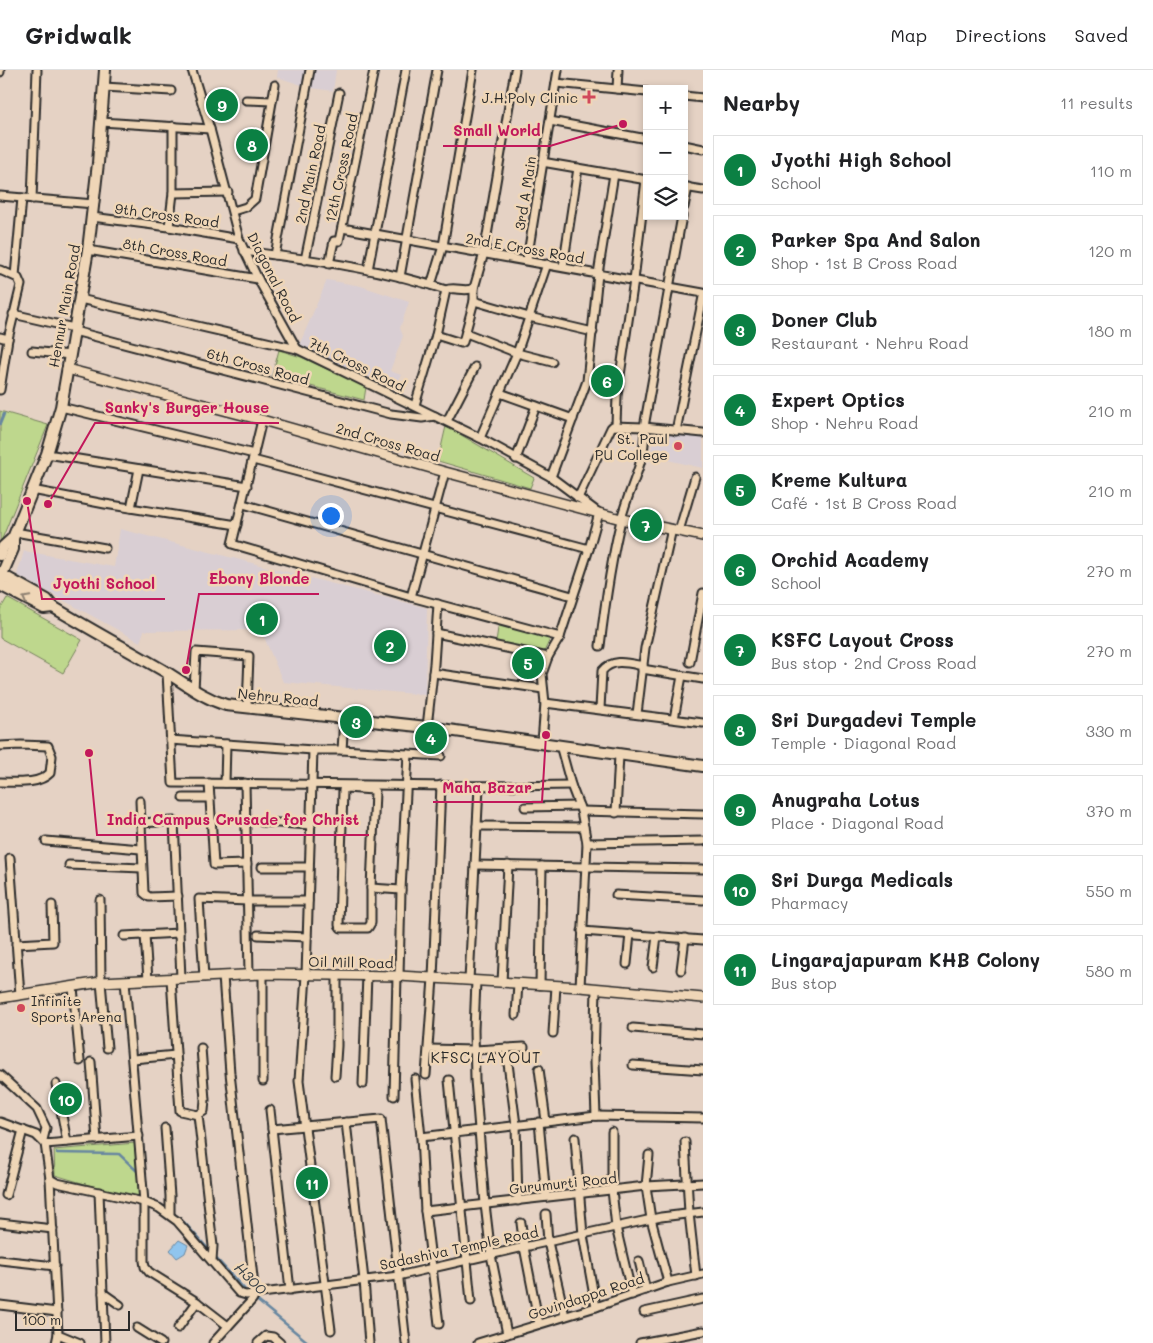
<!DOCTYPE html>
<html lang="en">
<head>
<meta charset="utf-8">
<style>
	:root { --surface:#fff; --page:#f6f6f6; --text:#202124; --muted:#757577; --line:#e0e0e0; --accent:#0b8043 }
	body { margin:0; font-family:Mali,sans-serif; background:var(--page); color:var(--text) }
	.controls { position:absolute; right:15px; top:15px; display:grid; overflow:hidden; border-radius:0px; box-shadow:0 2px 8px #0003 }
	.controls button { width:45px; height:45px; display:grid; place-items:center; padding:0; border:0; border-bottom:1px solid var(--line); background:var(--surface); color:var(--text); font:25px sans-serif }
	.scale { position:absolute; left:15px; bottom:12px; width:115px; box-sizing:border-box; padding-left:5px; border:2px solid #2b2b2b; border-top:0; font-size:14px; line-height:18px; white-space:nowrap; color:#2b2b2b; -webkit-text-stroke:4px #efd6b7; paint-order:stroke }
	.you { position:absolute; left:330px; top:445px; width:18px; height:18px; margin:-12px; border:4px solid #fff; border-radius:50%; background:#1a73e8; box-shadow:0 0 0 8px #1a73e833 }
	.badge { display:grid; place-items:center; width:32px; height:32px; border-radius:50%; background:var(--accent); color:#fff; font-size:16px; font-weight:700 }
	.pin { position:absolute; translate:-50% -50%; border:2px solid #fff; box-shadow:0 1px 5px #0006 }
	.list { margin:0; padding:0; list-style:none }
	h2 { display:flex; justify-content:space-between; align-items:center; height:65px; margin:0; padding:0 20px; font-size:21px }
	h2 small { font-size:16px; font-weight:400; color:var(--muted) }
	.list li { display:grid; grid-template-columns:32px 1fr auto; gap:15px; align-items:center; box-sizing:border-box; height:70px; margin:0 10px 10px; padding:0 10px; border:1px solid var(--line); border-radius:0px }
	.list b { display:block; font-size:19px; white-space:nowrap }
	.list p { margin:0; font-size:16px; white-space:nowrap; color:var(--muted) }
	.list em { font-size:16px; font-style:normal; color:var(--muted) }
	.icon { flex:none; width:28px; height:28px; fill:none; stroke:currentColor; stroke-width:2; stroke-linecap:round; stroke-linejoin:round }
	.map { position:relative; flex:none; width:703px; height:1273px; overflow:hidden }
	header { display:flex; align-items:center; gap:30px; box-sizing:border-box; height:70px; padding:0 25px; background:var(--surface); border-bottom:1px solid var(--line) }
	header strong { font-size:24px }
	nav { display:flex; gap:28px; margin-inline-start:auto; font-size:18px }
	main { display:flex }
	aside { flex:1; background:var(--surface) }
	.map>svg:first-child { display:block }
	.built { fill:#d9ced3 }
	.green { fill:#bed78d; stroke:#74815c }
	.water { fill:#90c5ee; stroke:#6887a0 }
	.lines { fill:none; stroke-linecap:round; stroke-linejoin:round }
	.stream { stroke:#6887a0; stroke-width:2.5 }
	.minor-casing { stroke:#2b2b2b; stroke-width:11 }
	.tertiary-casing { stroke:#2b2b2b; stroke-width:12 }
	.secondary-casing { stroke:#2b2b2b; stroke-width:14 }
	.minor { stroke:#efd6b7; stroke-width:7 }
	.tertiary { stroke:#efd6b7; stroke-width:9 }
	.secondary { stroke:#efd6b7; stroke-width:10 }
	.oneway { stroke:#8d8071 }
	.poi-dot { fill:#d1495b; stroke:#efd6b7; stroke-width:2 }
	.labels { text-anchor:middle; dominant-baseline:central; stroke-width:5; stroke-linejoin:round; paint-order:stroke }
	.poi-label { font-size:14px; fill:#2b2b2b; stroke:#efd6b7; text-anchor:end }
	.street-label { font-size:14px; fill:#2b2b2b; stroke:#efd6b7 }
	.neighbourhood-label { font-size:15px; letter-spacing:1px; fill:#2b2b2b; stroke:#efd6b7 }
	.water-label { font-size:15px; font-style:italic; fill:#3a4248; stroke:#efd6b7 }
	.leader { fill:none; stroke:#c2185b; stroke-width:2 }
	.callout-dot { fill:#c2185b; stroke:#efd6b7; stroke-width:2 }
	.callout-label { font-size:15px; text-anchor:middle; font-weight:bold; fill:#c2185b; stroke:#efd6b7; stroke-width:5; stroke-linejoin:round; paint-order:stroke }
</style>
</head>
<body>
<header>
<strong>Gridwalk</strong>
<nav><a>Map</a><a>Directions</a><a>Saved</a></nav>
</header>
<main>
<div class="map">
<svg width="703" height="1273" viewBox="0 0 703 1273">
	<rect width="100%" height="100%" fill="#e5d2c4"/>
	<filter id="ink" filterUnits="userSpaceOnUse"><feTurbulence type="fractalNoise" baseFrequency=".02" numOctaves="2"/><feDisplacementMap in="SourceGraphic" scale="10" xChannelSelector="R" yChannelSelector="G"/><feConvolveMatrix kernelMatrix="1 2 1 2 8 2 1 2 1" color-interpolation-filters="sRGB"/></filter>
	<g filter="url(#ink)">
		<g class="built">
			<polygon points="278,0 336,0 333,21 311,18 277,7"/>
			<polygon points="327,210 361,216 409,232 400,258 403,266 390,301 401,305 396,318 298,278"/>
			<polygon points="655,361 703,366 703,398 650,386"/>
			<polygon points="120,459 427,538 425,625 283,612 261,560 144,561 140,572 17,505 24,481 114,497"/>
		</g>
		<g class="green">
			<polygon points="279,280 301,287 366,317 364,330 272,306"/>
			<polygon points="0,341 48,355 0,474"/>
			<polygon points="446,356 534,408 530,418 438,391"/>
			<polygon points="7,528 82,570 63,603 0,568 0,540"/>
			<polygon points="499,551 551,567 544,582 496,572"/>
			<polygon points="136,1073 139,1128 115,1123 55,1105 54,1080"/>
		</g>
		<polygon class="water" points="179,1170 188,1175 185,1183 177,1188 170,1180"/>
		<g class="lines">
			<g class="stream">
				<polyline points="0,354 4,344"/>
				<polyline points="57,1083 119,1084 139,1103"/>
				<polyline points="184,1152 211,1182"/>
				<polyline points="214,1186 248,1223"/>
				<polyline points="254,1228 309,1273"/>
			</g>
			<defs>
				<g id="minor">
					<polyline points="192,0 210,59 239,169 258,209 297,279"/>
					<polyline points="0,2 0,0"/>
					<polyline points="556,13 647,22"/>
					<polyline points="104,17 171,21"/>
					<polyline points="617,19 618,0"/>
					<polyline points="684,26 703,28"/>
					<polyline points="246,30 272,31"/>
					<polyline points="550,51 647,69"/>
					<polyline points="101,52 210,59"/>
					<polyline points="684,75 703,79"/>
					<polyline points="542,92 647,110"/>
					<polyline points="684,117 703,120"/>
					<polyline points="173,123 228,122"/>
					<polyline points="0,126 94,134"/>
					<polyline points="32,129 37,0"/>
					<polyline points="684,137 688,117"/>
					<polyline points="233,141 246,137 255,129 275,15"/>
					<polyline points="92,147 169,157 239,169"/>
					<polyline points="169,157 173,123 173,56"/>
					<polyline points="342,158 703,223"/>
					<polyline points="88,180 258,209"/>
					<path d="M244,181c67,9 137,17 202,39"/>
					<polyline points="275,185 310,0"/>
					<polyline points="305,190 339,23"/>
					<polyline points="527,190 558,0"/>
					<polyline points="329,194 334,171 339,171 374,0"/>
					<polyline points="563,197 578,98"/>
					<polyline points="0,200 18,208 21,215 8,269 0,320"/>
					<polyline points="368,200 406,0"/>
					<polyline points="15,206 22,128"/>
					<polyline points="400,207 437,0"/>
					<polyline points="431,215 443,176 473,0"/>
					<polyline points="80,229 297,279 480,368 551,407 599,443 589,479 560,567 548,587 542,604 545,633 542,673"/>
					<polyline points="474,231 529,247 593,262"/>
					<polyline points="13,244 74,258"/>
					<polyline points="74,261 391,344 422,348 435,346"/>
					<polyline points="466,263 517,283 552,292"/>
					<polyline points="436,265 461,273 463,272 474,231 474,218 484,183 515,0"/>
					<polyline points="0,267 8,269"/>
					<polyline points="32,281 70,285"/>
					<polyline points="500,323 573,349"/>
					<path d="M415,335l21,-70 10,-45c9,-4 19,3 28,-2"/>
					<polyline points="61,337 254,384"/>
					<polyline points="262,350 232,474 411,527 560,567"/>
					<polyline points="447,351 475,297"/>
					<polyline points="616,355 617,326 634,210 646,110"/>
					<polyline points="676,361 703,227"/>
					<polyline points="480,368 517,283 547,194"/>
					<polyline points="47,384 247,416"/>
					<polyline points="516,389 536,336"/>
					<polyline points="253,390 589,479"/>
					<polyline points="551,407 587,311 598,204 614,104"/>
					<polyline points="32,420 105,434 237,455"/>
					<polyline points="578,428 611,358 613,356 644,357 703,363"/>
					<polyline points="243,434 572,526"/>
					<polyline points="131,438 139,399"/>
					<polyline points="679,461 695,407"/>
					<polyline points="15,462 105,478"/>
					<polyline points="411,527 445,402"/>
					<polyline points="436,563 548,587"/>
					<path d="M600,576c5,-42 11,-85 21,-126 7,-31 27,-61 23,-93l38,-211"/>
					<polyline points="690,592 703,523"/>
					<polyline points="642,599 703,609"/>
					<path d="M167,603l6,110c133,0 266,5 398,2"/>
					<polyline points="433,603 543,619"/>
					<polyline points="194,620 196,582 249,586 247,637"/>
					<polyline points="545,633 703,653"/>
					<path d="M600,639l2,-38c11,-13 26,-8 41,-5"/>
					<polyline points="637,644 645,578 672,459"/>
					<polyline points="674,649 682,606"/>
					<polyline points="427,657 434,594 438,534"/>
					<polyline points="170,670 313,680 342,680 344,648"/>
					<polyline points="560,675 571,715 581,741 587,773 580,917"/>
					<path d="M0,676l21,-1 27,1 4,10 -2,17c-12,12 -34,9 -50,9"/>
					<polyline points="313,680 306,905 299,1011 331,1260"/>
					<polyline points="342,680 441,686"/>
					<polyline points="209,713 214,795 247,794"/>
					<polyline points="225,713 226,674"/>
					<polyline points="245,713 249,904"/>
					<polygon points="346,718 373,720 375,722 371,818 371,853 368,858 341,858 339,855 343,720"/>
					<polyline points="183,728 210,728"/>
					<polyline points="140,731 144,823 149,827 178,826"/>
					<polyline points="525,737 579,736"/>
					<polyline points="581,741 703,744"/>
					<polyline points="616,743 619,685"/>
					<polyline points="262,752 311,755"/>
					<polyline points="141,753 174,751 181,908"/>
					<polyline points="477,756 584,757"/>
					<polyline points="46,771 141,779"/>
					<polyline points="587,773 703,771"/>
					<polyline points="10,788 20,925"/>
					<polyline points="69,795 142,798"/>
					<polyline points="475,795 703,799"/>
					<polyline points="262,797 309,797"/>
					<polyline points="371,818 401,820"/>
					<polyline points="616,825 703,830"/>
					<polyline points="100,830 101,912 107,978"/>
					<polyline points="582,861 703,870"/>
					<polyline points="145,865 148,910"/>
					<polyline points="258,865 307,867"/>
					<polyline points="124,866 179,863"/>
					<polyline points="16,874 53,872 52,835"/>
					<polyline points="627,894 630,864"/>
					<polyline points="653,897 657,866"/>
					<polyline points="681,900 685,868"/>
					<polyline points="399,906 401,820 408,684"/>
					<polyline points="204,907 199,829 248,831 308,831"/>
					<polyline points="171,909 180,1041 198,1045 213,1176 212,1191"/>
					<polyline points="469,910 479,717"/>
					<polyline points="125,911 144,1132 144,1191 145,1197 149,1202 197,1232 228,1256"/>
					<polyline points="476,911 474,960 475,1010 485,1134 491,1185 507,1264"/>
					<polyline points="502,912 508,795"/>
					<polyline points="540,915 542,796"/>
					<polyline points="73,917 80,991"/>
					<polyline points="596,919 594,992 596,1046"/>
					<polyline points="516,945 518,913"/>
					<polyline points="633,958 703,964"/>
					<polyline points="553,963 556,916"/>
					<polyline points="506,978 516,1055 518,1131"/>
					<polyline points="429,979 475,980 524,977"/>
					<polyline points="133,989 176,985"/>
					<polyline points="91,992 97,1070"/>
					<polyline points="633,995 703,1000"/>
					<polyline points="539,999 546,1051"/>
					<polyline points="0,1005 37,1039 46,1058 43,1070"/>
					<polyline points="426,1005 433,908 441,715"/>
					<polyline points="335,1006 337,976 337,905"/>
					<polyline points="415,1009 421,1067 425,1141 439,1254"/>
					<polyline points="449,1010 471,1231"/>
					<polyline points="263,1011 263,904"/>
					<polyline points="56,1014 67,1072"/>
					<polyline points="363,1014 367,905"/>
					<polyline points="394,1026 397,906"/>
					<polyline points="270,1040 290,1220"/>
					<polyline points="198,1045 204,1041 205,1030 201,978"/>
					<polyline points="0,1052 36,1065 45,1074 50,1109 58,1264 80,1273"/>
					<polyline points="346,1052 364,1210 369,1273"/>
					<polyline points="539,1052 546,1127"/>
					<polyline points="165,1058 170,1126 170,1145"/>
					<polyline points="272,1059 381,1049 406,1273"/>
					<polyline points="612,1062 612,1120 616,1157 632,1225"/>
					<polyline points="421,1067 596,1046 703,1048"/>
					<polyline points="575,1068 583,1165 596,1237"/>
					<polyline points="685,1072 689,1143 696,1206"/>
					<polyline points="45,1074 139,1066"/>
					<polyline points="649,1085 646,1116 651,1149 668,1212"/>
					<polyline points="50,1109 57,1113 144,1132 159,1138 177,1151 239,1223 246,1225 398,1206 524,1177 661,1147 703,1142"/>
					<polyline points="99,1122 105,1273"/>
					<polyline points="6,1125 23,1060"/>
					<polyline points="425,1141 646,1116 703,1113"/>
					<polyline points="546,1144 548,1172 565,1246"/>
					<polyline points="0,1153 53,1159"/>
					<polyline points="521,1153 524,1177 539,1254"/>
					<polyline points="0,1190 55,1196"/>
					<polyline points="639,1191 646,1220"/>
					<polyline points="103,1223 120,1235"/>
					<polyline points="0,1235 57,1242"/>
					<polyline points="644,1242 703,1229"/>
					<polyline points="137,1258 161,1273"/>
					<polyline points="178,1258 197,1232"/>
					<polyline points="56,1273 58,1264"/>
					<polyline points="213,1273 252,1230 255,1225 230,1003 223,906"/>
					<polyline points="258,1273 266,1266 273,1267 280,1273"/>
					<polyline points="478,1273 596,1237 668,1212 703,1204"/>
					<polyline points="640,1273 703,1261"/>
				</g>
				<g id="tertiary">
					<polyline points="67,299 262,350 445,402 621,449 703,466"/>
					<polyline points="0,928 101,912 263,904 399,906 580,917 703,928"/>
				</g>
				<g id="secondary">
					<polyline points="0,485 3,477 13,468"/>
					<path d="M0,504l47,26 6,7c37,22 75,43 113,65 20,12 37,26 60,33l201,22 276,39"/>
					<polyline points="0,509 13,479 13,468 47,384 61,337 88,180 98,93 105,0"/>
					<polyline points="0,515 44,538 53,537"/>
				</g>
			</defs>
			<use href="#minor" class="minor-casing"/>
			<use href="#tertiary" class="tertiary-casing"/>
			<use href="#secondary" class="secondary-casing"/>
			<use href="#minor" class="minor"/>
			<use href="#tertiary" class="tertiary"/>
			<use href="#secondary" class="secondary"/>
		</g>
		<defs><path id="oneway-chevron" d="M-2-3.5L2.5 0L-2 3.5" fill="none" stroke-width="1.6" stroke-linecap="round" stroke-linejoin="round" transform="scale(1.25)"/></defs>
		<use class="oneway" href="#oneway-chevron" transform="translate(26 529) rotate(-152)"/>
	</g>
	<g class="poi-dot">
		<path d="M586.5 19.5h5v5h5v5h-5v5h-5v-5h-5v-5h5z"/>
		<circle cx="678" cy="376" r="5"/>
		<circle cx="21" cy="938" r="5"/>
	</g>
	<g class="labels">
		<g class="poi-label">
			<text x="578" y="27">J.H.Poly Clinic</text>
			<text x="668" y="368">St. Paul<tspan x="668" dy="16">PU College</tspan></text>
			<text x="31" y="930" text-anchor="start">Infinite<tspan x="31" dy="16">Sports Arena</tspan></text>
		</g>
		<g class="street-label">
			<text transform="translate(341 98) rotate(-78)">12th Cross Road</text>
			<text transform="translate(310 104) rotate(-78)">2nd Main Road</text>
			<text transform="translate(525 123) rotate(-81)">3rd A Main</text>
			<text transform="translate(167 145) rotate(8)">9th Cross Road</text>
			<text transform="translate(525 178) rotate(10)">2nd E Cross Road</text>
			<text transform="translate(175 182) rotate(10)">8th Cross Road</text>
			<text transform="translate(274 207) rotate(63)">Diagonal Road</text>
			<text transform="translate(64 236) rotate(-80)">Hennur Main Road</text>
			<text transform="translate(357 294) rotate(26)">7th Cross Road</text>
			<text transform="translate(258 296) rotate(15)">6th Cross Road</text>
			<text transform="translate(388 372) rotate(16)">2nd Cross Road</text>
			<text transform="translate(278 627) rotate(6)">Nehru Road</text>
			<text transform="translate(351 892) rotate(1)">Oil Mill Road</text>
			<text transform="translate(563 1113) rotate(-6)">Gurumurti Road</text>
			<text transform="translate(459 1178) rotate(-12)">Sadashiva Temple Road</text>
			<text transform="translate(586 1226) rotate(-18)">Govindappa Road</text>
		</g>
		<g class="neighbourhood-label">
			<text x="486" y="987">KFSC LAYOUT</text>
		</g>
		<g class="water-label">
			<text transform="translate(251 1208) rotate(45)">H300</text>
		</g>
	</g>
	<path class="leader" d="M623 54L550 76H443M48 434L95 353H279M186 600L199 524H319M27 431L42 529H165M546 665L542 732H433M89 683L97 765H369"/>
	<g class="callout-dot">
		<circle cx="623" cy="54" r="5"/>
		<circle cx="48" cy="434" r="5"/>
		<circle cx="186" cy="600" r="5"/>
		<circle cx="27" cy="431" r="5"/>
		<circle cx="546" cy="665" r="5"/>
		<circle cx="89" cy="683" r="5"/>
	</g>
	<g class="callout-label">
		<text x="497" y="66">Small World</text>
		<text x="187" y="343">Sanky's Burger House</text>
		<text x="259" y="514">Ebony Blonde</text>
		<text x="104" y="519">Jyothi School</text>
		<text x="487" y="723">Maha Bazar</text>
		<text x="233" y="755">India Campus Crusade for Christ</text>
	</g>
</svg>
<div class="controls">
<button>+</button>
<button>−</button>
<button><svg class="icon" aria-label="layers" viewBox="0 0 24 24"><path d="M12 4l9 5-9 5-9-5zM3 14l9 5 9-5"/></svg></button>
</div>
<div class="scale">100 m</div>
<div class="you"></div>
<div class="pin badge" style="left:262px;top:549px">1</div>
<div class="pin badge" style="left:390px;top:576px">2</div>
<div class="pin badge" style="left:356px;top:652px">3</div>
<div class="pin badge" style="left:431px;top:668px">4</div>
<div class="pin badge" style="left:528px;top:593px">5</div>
<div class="pin badge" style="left:607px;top:311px">6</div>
<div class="pin badge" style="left:646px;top:455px">7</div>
<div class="pin badge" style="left:252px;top:75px">8</div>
<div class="pin badge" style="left:222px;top:35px">9</div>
<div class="pin badge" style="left:66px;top:1029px">10</div>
<div class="pin badge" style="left:312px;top:1113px">11</div>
</div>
<aside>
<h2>Nearby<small>11 results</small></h2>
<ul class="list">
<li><span class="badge">1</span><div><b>Jyothi High School</b><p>School</p></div><em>110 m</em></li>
<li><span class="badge">2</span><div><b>Parker Spa And Salon</b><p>Shop · 1st B Cross Road</p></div><em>120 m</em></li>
<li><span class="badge">3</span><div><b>Doner Club</b><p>Restaurant · Nehru Road</p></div><em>180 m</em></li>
<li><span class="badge">4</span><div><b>Expert Optics</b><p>Shop · Nehru Road</p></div><em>210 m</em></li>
<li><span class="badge">5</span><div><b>Kreme Kultura</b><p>Café · 1st B Cross Road</p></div><em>210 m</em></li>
<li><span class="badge">6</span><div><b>Orchid Academy</b><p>School</p></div><em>270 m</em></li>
<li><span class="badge">7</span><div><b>KSFC Layout Cross</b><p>Bus stop · 2nd Cross Road</p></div><em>270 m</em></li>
<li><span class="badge">8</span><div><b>Sri Durgadevi Temple</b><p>Temple · Diagonal Road</p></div><em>330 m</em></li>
<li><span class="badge">9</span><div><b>Anugraha Lotus</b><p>Place · Diagonal Road</p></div><em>370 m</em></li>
<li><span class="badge">10</span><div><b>Sri Durga Medicals</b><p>Pharmacy</p></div><em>550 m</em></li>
<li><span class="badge">11</span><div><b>Lingarajapuram KHB Colony</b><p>Bus stop</p></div><em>580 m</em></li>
</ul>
</aside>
</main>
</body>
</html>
